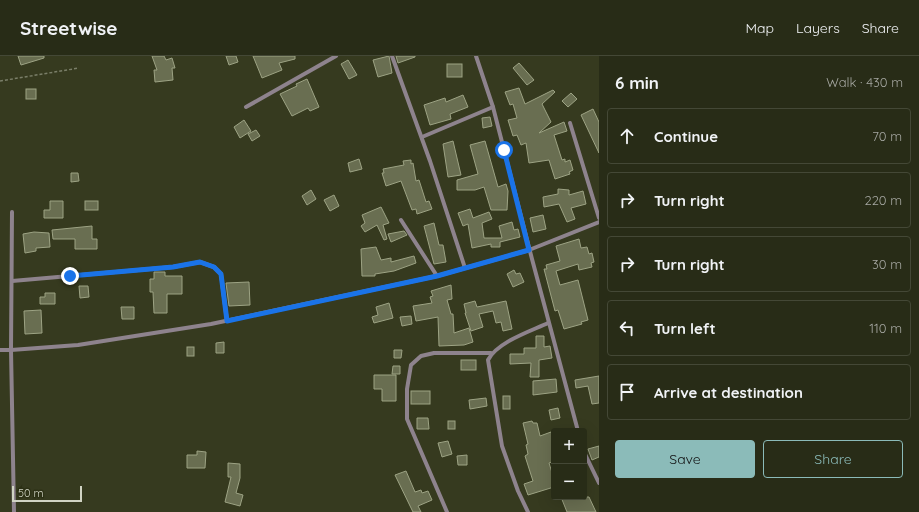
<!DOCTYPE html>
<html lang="en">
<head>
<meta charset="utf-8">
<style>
	:root { --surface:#282c17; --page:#343824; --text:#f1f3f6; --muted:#a5a7a1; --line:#444836; --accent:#8bbbb9 }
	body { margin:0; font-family:Quicksand,sans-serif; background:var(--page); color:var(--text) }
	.controls { position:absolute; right:12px; bottom:12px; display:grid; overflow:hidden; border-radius:4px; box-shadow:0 4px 16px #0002 }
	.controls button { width:36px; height:36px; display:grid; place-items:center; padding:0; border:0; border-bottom:1px solid var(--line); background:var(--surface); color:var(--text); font:20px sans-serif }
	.scale { position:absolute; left:12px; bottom:10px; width:70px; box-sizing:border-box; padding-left:4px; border:2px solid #d1d4c4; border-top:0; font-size:11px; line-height:14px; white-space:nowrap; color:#d1d4c4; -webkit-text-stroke:3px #2c3015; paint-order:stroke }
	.stop { position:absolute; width:12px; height:12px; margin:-9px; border:3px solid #1a73e8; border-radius:50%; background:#fff }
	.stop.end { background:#1a73e8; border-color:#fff; box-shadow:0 1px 4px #0008 }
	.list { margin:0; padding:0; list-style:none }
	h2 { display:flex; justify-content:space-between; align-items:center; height:52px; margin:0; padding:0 16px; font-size:17px }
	h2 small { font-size:13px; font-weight:400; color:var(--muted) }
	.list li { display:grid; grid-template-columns:26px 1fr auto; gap:12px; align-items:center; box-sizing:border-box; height:56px; margin:0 8px 8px; padding:0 8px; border:1px solid var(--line); border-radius:4px }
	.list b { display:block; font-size:15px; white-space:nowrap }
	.list em { font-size:13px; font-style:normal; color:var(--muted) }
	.actions { display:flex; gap:8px; padding:12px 16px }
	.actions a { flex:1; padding:9px 0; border:1px solid var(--accent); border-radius:4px; text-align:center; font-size:14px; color:var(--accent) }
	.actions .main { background:var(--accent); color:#111 }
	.icon { flex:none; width:22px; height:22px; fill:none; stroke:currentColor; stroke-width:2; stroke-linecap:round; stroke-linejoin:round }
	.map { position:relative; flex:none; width:599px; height:456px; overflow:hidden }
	header { display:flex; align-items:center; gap:24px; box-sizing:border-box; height:56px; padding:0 20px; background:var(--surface); border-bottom:1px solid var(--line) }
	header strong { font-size:19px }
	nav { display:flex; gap:22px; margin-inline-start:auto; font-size:14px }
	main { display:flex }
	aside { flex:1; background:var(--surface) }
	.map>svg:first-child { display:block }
	.building { fill:#696e51; stroke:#9da384 }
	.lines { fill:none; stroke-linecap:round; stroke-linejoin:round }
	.path { stroke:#7a7e68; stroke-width:1.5; stroke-dasharray:3 2; stroke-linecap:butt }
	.street { stroke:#8e838d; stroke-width:4 }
	.route { stroke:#1a73e8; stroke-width:5 }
</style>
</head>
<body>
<header>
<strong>Streetwise</strong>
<nav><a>Map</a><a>Layers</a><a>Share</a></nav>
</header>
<main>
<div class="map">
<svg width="599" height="456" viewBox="0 0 599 456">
	<rect width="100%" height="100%" fill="#363a1f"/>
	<g class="building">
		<polygon points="18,0 44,0 44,2 21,9"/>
		<polygon points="152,0 164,0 166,4 172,2 175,12 172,12 173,24 155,26 154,14 157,14"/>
		<polygon points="226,0 236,0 238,6 229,9"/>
		<polygon points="253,0 295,0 295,3 279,7 282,14 262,22"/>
		<polygon points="389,0 392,17 378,21 373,4"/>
		<polygon points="396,0 415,0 415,1 398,7"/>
		<polygon points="348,4 357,19 349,23 341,8"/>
		<polygon points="519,7 534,24 527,29 513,12"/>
		<rect x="447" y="8" width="15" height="13"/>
		<polygon points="307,23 319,51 310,55 308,52 292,60 280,38 297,30 296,28"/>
		<polygon points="519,32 525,48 553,34 555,36 542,48 551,66 539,77 564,66 567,75 554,79 562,104 565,103 565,106 570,104 573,114 569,116 570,118 555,123 549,104 529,107 526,87 521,89 517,79 513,80 508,64 517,62 513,48 510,49 505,36"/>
		<rect x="26" y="33" width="10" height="10"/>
		<polygon points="571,37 577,43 568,51 562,45"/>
		<polygon points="463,39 468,51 450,58 451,63 430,69 424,49 445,42 446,46"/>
		<polygon points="593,53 599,66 599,97 581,59"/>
		<polygon points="490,61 492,70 483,72 482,62"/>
		<polygon points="244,64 251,75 240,82 234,71"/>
		<polygon points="256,74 260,80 252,85 248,78"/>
		<polygon points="453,85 461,119 448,121 443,88"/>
		<polygon points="485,85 498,131 506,128 508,135 507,154 491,154 484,131 475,134 457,134 457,124 478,118 470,89"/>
		<polygon points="359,103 362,113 350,116 348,107"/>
		<polygon points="411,104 411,108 413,107 416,125 419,124 426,146 429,145 432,153 417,158 416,153 412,154 401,125 386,130 382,117 384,117 383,113 404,109 403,105"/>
		<polygon points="71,117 78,117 79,125 71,126"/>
		<polygon points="558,133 569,134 569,139 583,135 586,148 571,152 575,163 567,166 559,148 544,151 543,141 558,138"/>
		<polygon points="311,134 316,143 307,149 302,140"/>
		<polygon points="334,139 339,150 330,155 324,144"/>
		<polygon points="50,145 63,145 63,162 44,162 44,154 50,154"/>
		<rect x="85" y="145" width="13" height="9"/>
		<polygon points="381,151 389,167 383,169 387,183 384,184 377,169 365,176 361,170 365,167 362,159"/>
		<polygon points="470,153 473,162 489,156 492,163 482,167 484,182 502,182 499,170 512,166 514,174 518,173 520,181 500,186 500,191 491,191 491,188 472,192 468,168 463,170 458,157"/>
		<polygon points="543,159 546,173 533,176 530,162"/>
		<polygon points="434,167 439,189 443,189 446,206 434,208 424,170"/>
		<polygon points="92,170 92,183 97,183 97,193 75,193 75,183 53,183 52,174"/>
		<polygon points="404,175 407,179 391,186 388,178"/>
		<polygon points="34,176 49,177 50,191 36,192 36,195 25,197 23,178"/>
		<polygon points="579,183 581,192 587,191 589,198 592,197 594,206 591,207 592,211 579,214 578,208 556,215 560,229 578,224 588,264 581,266 582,268 564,273 558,254 555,255 544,213 547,213 546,209 560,205 556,190"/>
		<polygon points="376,191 381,204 391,202 391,206 414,200 416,207 394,215 375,218 375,220 362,220 361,193"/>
		<polygon points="514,214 516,218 520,217 524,226 513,231 507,218"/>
		<polygon points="154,216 165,216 165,220 182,220 182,238 167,238 167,257 154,257 153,236 150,236 150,223 154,223"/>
		<polygon points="249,226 250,249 229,250 226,227"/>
		<polygon points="451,229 452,243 447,244 451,258 453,258 454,277 469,272 473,286 464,289 439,290 438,261 416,265 413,250 432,247 430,241 433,240 431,235"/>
		<polygon points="79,230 88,230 89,241 80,242"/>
		<polygon points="45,237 55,237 55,248 40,248 40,241 45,241"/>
		<polygon points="475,245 477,251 506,245 512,273 503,275 501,266 496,267 493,255 479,258 483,271 471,275 465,257 466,257 464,248"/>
		<polygon points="389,247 393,262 374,267 372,261 378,259 376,251"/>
		<polygon points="121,251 134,251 134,263 122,263"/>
		<polygon points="41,254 42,277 25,278 24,255"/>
		<polygon points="411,260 412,268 402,270 400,261"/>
		<polygon points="536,280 544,280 544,291 550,290 552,302 539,304 539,321 530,321 531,307 510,308 510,298 524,298 524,292 536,292"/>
		<polygon points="224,286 224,297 216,297 216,287"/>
		<rect x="187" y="291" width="7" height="9"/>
		<polygon points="394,294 402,294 401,302 394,302"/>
		<rect x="461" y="304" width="15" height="10"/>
		<polygon points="393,310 400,310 400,318 392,318"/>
		<polygon points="374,319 396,319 396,345 382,345 382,333 374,333"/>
		<polygon points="599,320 599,347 592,348 588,330 576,332 575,324"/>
		<polygon points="556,323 557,336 533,339 533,325"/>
		<rect x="411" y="335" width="19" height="13"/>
		<rect x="503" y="340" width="7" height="13"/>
		<polygon points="486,342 487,350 470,353 469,344"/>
		<polygon points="558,352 560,362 551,364 549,354"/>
		<polygon points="417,362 428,362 429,373 417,373"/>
		<rect x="448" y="365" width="7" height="8"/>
		<polygon points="532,365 533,367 537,367 540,380 551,376 554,383 554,405 549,407 554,423 554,431 528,439 524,428 533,425 525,400 528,398 526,389 528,388 523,367"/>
		<polygon points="448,385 452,398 442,401 438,387"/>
		<polygon points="599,390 599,401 592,404 588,393"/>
		<polygon points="197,395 206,396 205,412 187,412 187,399 197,399"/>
		<polygon points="467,399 467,409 458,409 457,400"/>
		<polygon points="228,407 240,408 240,422 236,437 243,439 240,450 225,446 231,421 228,421"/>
		<polygon points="406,415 415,436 421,434 422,437 428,435 432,444 418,450 421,456 413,456 395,419"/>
		<polygon points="561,441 589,441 596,456 567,456"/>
	</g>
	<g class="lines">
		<polyline class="path" points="0,25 79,12"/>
		<g class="street">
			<polyline points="392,0 430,105 465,212"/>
			<polyline points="476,0 493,51 532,203 578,375"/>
			<polyline points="246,51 336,0"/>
			<polyline points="570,67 599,162"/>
			<polyline points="422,81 493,51"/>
			<polyline points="12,156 11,294 78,289 211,268 437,220 529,194 599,166"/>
			<polyline points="401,164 437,220"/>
			<polyline points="12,225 173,211 200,206 214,211 221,218 227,265"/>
			<polyline points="0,294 11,294 14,456"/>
			<polyline points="584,396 599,427"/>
			<polyline points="447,456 407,363 407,333 411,309 421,300 434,297 491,297"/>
			<path d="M528,456l-10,-21 -16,-45 -14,-86c9,-18 43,-29 60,-37"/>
		</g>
	</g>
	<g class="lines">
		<polyline class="route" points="70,220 173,211 200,206 214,211 221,218 227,265 437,220 529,194 504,94"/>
	</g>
</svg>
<div class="controls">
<button>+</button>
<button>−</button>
</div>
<div class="scale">50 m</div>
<div class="stop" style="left:504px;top:94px"></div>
<div class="stop end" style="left:70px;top:220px"></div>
</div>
<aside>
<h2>6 min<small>Walk · 430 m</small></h2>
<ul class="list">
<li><svg class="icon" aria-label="ahead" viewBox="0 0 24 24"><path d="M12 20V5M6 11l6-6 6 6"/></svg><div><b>Continue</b></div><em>70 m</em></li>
<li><svg class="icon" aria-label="right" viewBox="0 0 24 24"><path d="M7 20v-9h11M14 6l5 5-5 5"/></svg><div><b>Turn right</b></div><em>220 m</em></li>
<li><svg class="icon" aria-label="right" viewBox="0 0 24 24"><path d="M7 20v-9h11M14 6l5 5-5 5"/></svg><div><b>Turn right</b></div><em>30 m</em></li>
<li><svg class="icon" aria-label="left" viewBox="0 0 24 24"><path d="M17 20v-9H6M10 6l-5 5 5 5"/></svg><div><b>Turn left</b></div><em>110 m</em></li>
<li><svg class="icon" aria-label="arrive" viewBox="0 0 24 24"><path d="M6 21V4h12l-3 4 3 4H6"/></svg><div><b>Arrive at destination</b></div></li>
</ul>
<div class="actions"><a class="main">Save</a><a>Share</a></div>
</aside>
</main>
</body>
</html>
